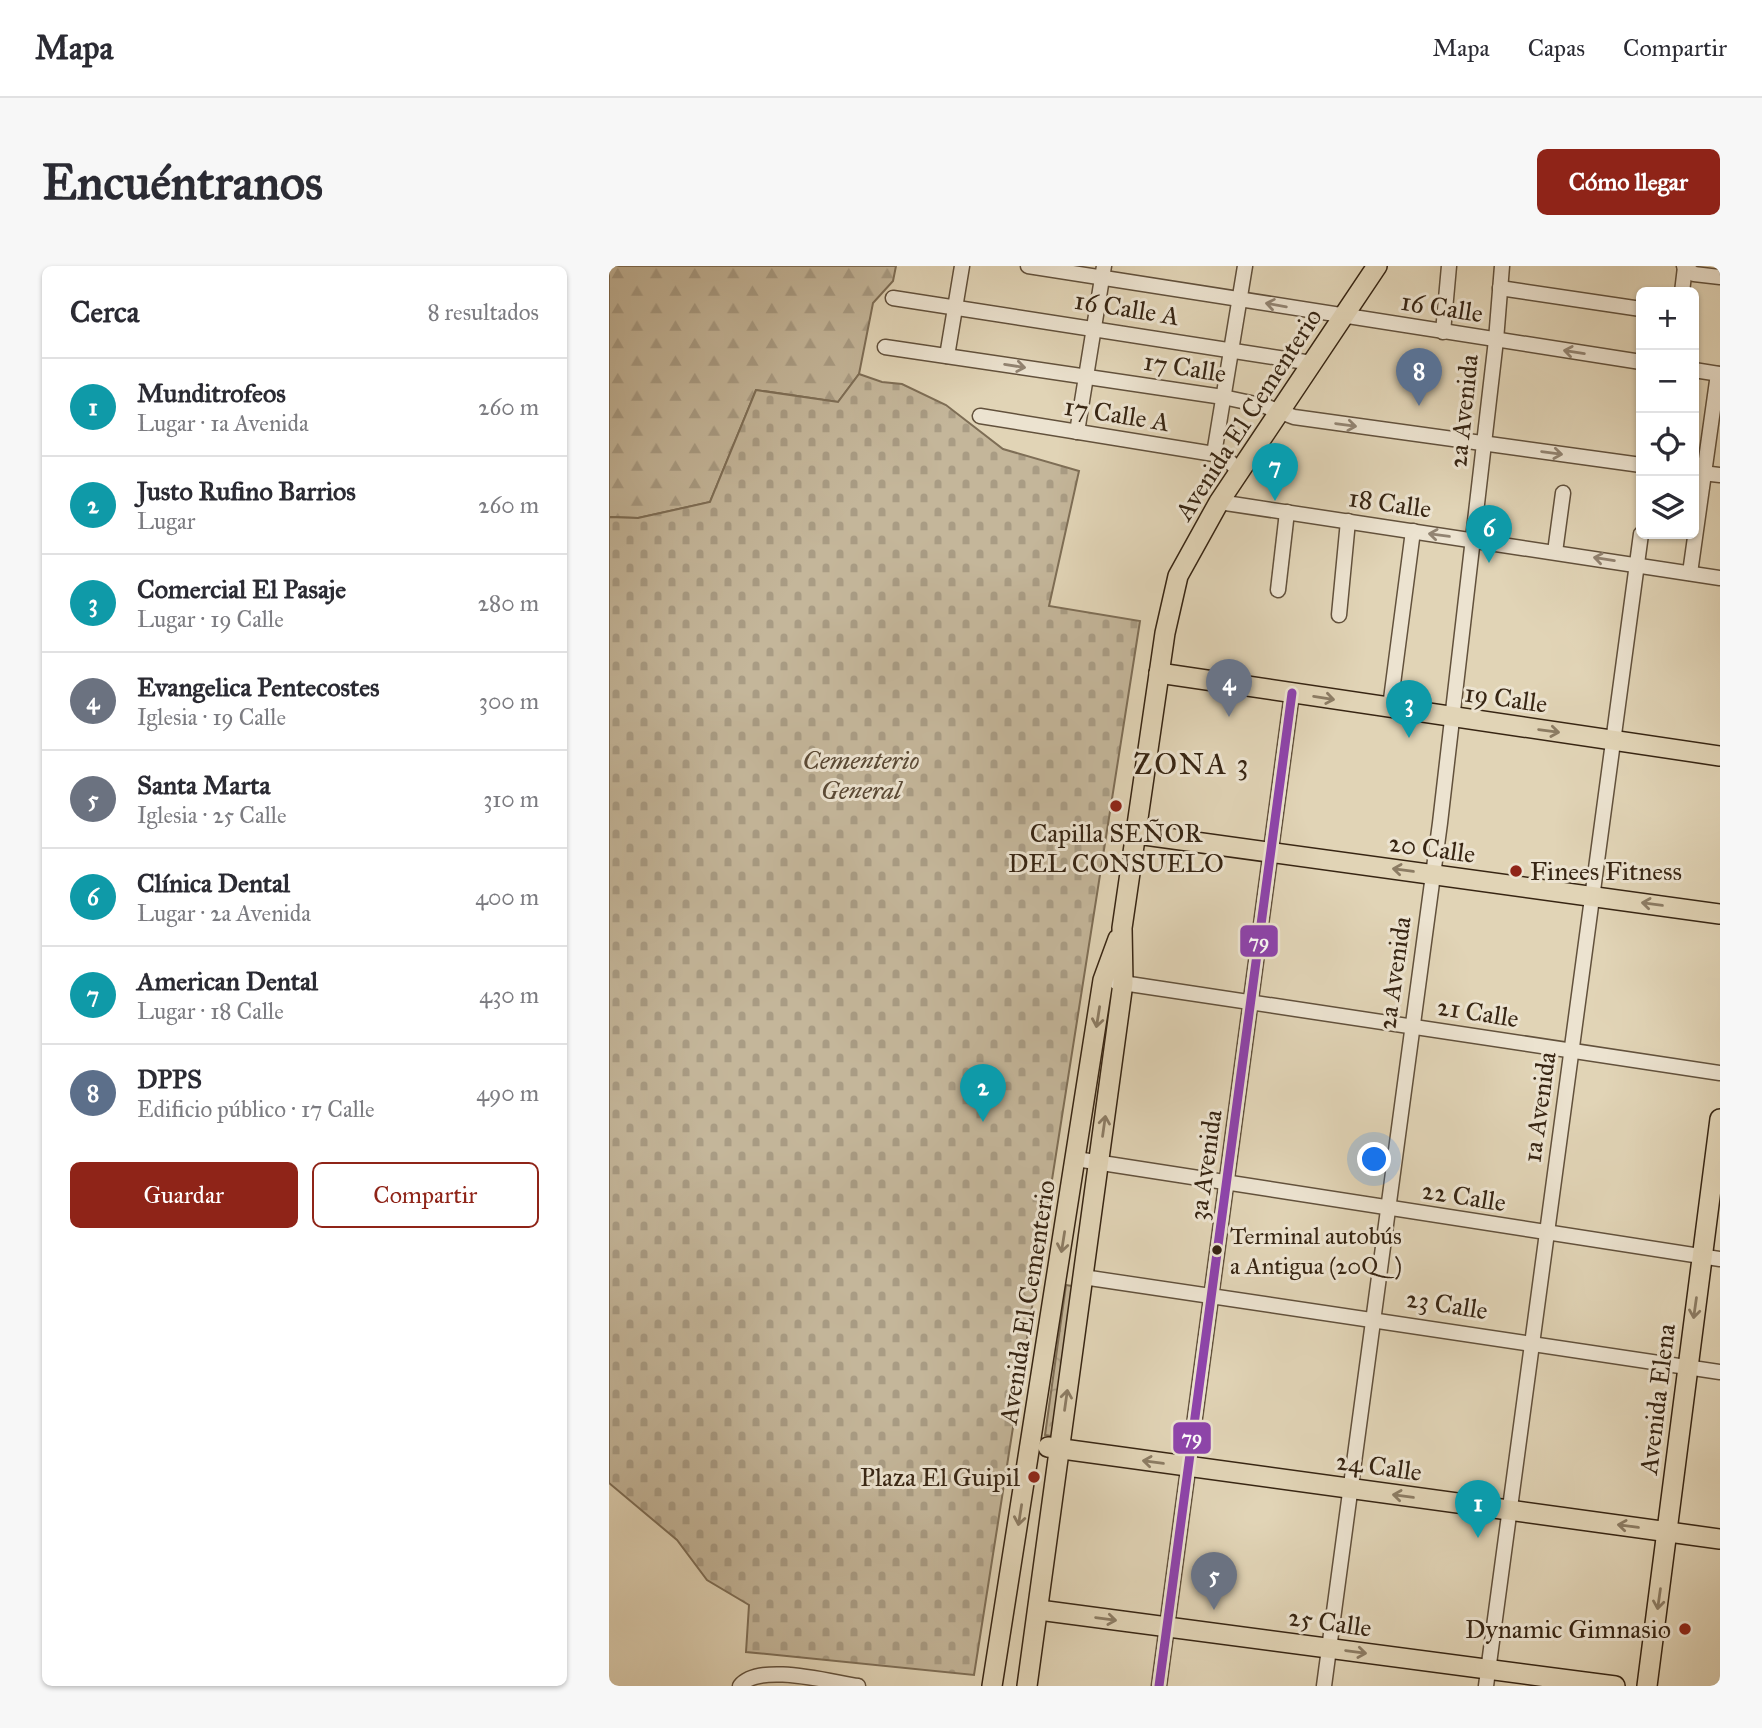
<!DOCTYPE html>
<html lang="es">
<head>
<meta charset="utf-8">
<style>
	:root { --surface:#fff; --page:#f7f7f7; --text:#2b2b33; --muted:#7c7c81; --line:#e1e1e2; --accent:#8f2418 }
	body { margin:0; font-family:"IM FELL Great Primer",serif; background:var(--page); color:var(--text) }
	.controls { position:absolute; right:21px; top:21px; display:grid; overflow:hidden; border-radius:10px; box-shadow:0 2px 5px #0004 }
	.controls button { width:63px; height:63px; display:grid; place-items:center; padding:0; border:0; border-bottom:2px solid var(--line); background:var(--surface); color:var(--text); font:35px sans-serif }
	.you { position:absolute; left:766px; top:894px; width:24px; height:24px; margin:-18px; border:5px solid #fff; border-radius:50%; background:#1a73e8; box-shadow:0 0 0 10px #1a73e833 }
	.badge { display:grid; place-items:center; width:46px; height:46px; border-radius:50%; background:var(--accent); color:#fff; font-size:23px; font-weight:700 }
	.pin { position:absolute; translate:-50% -58px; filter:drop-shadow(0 2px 4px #0008) }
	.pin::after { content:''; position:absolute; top:37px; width:24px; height:21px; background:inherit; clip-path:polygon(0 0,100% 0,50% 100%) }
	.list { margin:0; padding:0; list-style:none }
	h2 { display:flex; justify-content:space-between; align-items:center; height:91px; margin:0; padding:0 28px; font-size:30px }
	h2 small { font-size:23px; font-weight:400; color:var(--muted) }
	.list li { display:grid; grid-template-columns:46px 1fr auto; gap:21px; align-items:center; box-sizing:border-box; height:98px; padding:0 28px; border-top:2px solid var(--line) }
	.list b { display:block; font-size:26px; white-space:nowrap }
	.list p { margin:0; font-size:23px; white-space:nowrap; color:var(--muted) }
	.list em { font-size:23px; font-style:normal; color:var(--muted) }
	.actions { display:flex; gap:14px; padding:21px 28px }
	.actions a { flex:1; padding:16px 0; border:2px solid var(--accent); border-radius:10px; text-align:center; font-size:24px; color:var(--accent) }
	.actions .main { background:var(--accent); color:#fff }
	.icon { flex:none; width:38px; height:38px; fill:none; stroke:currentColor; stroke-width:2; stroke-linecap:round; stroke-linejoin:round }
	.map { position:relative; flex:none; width:1111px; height:1420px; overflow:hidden; border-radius:10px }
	header { display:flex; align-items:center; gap:42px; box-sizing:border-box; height:98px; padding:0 35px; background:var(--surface); border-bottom:2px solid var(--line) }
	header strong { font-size:33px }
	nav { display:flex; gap:38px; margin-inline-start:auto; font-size:24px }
	.intro { display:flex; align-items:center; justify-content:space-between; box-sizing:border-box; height:168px; padding:0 42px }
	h1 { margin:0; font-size:49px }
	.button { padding:18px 32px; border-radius:10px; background:var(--accent); color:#fff; font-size:24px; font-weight:700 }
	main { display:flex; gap:42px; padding:0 42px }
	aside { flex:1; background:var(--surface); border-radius:10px; box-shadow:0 2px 5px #0004 }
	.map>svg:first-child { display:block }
	.forest { fill:url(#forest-firs); stroke:#7e6e56; stroke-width:2 }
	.cemetery { fill:url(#cemetery-stones); stroke:#7e6e56; stroke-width:2 }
	.park { fill:url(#park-crowns); stroke:#7e6e56; stroke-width:2 }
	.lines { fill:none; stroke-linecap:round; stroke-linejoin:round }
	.minor-casing { stroke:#62513c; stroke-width:17 }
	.major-casing { stroke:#372513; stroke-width:22 }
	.minor { stroke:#ece3d0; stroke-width:14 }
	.major { stroke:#e1d4b6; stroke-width:19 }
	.bus-1-casing { stroke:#ece3d0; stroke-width:14 }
	.bus-1 { stroke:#8e44ad; stroke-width:9 }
	.oneway { stroke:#928472 }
	.oneway2 { stroke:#8c7c64 }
	.poi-dot { fill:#8f2418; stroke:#ece3d0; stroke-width:2.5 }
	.bus-dot { fill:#372513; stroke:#ece3d0; stroke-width:2.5 }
	.labels { text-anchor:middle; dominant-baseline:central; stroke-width:6; stroke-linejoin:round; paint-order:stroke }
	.bus-label { font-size:24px; fill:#372513; stroke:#ece3d0; text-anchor:start }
	.street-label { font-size:26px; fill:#372513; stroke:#ece3d0 }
	.park-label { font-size:26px; font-style:italic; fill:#5a4935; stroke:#ece3d0 }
	.poi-label { font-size:26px; fill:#372513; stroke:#ece3d0; text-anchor:end }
	.quarter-label { font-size:30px; letter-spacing:2px; fill:#372513; stroke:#ece3d0 }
	.line-badge { stroke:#ece3d0; stroke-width:2.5 }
	.badge-label { font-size:19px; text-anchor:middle; font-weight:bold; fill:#fff }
</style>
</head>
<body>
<header>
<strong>Mapa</strong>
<nav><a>Mapa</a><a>Capas</a><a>Compartir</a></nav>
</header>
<div class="intro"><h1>Encuéntranos</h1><a class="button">Cómo llegar</a></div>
<main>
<aside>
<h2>Cerca<small>8 resultados</small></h2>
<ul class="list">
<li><span class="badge" style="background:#0f9aa8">1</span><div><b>Munditrofeos</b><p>Lugar · 1a Avenida</p></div><em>260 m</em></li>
<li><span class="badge" style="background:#0f9aa8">2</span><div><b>Justo Rufino Barrios</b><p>Lugar</p></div><em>260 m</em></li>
<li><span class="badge" style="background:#0f9aa8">3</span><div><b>Comercial El Pasaje</b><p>Lugar · 19 Calle</p></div><em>280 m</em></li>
<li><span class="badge" style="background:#6b7280">4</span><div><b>Evangelica Pentecostes</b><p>Iglesia · 19 Calle</p></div><em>300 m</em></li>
<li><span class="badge" style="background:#6b7280">5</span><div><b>Santa Marta</b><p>Iglesia · 25 Calle</p></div><em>310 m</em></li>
<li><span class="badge" style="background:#0f9aa8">6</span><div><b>Clínica Dental</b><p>Lugar · 2a Avenida</p></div><em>400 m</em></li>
<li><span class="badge" style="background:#0f9aa8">7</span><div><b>American Dental</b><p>Lugar · 18 Calle</p></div><em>430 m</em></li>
<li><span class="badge" style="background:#5c6f8a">8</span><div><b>DPPS</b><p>Edificio público · 17 Calle</p></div><em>490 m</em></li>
</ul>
<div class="actions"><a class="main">Guardar</a><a>Compartir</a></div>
</aside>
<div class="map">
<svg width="1111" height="1420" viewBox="0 0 1111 1420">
	<defs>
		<pattern id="forest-firs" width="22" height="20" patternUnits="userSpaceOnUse" patternTransform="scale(1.75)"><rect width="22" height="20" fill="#c4b69a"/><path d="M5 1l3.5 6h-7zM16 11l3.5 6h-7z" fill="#a99c84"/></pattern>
		<pattern id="cemetery-stones" width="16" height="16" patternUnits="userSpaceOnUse" patternTransform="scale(1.75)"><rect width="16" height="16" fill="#c4b69a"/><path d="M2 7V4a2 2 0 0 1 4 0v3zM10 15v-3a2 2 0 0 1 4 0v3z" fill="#a99c84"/></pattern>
		<pattern id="park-crowns" width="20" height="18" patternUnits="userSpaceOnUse" patternTransform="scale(1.75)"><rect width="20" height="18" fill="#c4b69a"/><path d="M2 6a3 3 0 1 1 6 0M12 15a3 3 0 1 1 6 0" fill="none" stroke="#a99c84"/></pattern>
	</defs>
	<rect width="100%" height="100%" fill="#e1d4b6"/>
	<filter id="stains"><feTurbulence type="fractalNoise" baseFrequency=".00286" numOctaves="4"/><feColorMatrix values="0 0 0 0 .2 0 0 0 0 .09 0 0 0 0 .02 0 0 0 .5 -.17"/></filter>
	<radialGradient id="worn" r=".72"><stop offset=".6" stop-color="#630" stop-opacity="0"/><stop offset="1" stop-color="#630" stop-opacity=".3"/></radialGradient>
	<polygon class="forest" points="0,0 287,0 284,15 264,37 250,108 229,136 147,124 101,236 29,252 0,251"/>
	<polygon class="cemetery" points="250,108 273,116 293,118 337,139 394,183 470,205 440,340 531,355 365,1409 137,1386 140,1339 98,1314 68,1274 0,1217 0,251 29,252 101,236 147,124 229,136"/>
	<polygon class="park" points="457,1019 469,1021 448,1171 436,1169"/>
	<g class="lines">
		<defs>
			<g id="minor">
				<polyline points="419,0 1032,96"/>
				<polyline points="1075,0 1085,8 1111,11"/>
				<polyline points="891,22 1032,43"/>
				<polyline points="1073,26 1076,1"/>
				<polyline points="284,32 703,97"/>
				<polyline points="834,66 840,0"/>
				<polyline points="276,81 614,131 656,140 685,151 1032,199"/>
				<polyline points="338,90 353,0"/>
				<polyline points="1085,104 1111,108"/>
				<polyline points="371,150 605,188 617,192 631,206"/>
				<polyline points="468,166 495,0"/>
				<polyline points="605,188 636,0"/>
				<polyline points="1085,206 1111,209"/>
				<polyline points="610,236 1111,312"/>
				<polyline points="946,286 954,227"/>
				<polyline points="1081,307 1109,108"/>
				<polyline points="669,324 678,246"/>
				<polyline points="730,349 739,255"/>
				<polyline points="781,441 804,265"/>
				<polyline points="507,716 1111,807"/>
				<polyline points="467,893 1111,993"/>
				<polyline points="474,1011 1111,1106"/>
				<path d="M131,1420c19,-24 90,-4 118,0"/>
				<polyline points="550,1420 683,427"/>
				<polyline points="715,1420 831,557 887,74 893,0"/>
				<polyline points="877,1420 1032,268"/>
			</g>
			<g id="major">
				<polyline points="550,407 1111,490"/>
				<polyline points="528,568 1111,648"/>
				<polyline points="439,1181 1111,1273"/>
				<polyline points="430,1344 1006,1420"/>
				<polyline points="383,1420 494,714 509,673"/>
				<polyline points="418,1420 514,717 513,662 556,367 569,310 610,236 768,0"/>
				<polyline points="1038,1420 1111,853"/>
			</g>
		</defs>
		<use href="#minor" class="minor-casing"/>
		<use href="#major" class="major-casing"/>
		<use href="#minor" class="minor"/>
		<use href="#major" class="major"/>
		<defs>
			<polyline id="bus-1" points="550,1420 683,427"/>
		</defs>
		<use href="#bus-1" class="bus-1-casing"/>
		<use href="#bus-1" class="bus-1"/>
	</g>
	<defs><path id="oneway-shaft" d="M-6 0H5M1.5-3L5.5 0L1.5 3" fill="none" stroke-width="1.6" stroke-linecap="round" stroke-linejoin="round" transform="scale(1.75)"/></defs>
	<g class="oneway">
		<use href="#oneway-shaft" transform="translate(667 39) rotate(-170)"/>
		<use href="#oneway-shaft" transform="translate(965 86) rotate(-171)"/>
		<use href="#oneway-shaft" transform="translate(406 100) rotate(9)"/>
		<use href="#oneway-shaft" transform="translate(737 159) rotate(8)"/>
		<use href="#oneway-shaft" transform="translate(943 187) rotate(8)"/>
		<use href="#oneway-shaft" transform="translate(830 269) rotate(-172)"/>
		<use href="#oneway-shaft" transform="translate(995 293) rotate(-171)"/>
	</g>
	<g class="oneway2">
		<use href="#oneway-shaft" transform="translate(715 432) rotate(9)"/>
		<use href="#oneway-shaft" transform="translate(940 465) rotate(8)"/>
		<use href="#oneway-shaft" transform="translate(794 604) rotate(-172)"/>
		<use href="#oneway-shaft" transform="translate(1043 638) rotate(-172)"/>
		<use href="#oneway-shaft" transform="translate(489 751) rotate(99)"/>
		<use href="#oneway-shaft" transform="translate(495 860) rotate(-82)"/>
		<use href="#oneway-shaft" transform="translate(454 976) rotate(99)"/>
		<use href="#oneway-shaft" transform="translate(1086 1042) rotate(98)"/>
		<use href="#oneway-shaft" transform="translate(457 1134) rotate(-82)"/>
		<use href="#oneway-shaft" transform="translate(544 1196) rotate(-172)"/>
		<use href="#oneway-shaft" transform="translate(794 1230) rotate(-172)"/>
		<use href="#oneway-shaft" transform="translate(411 1249) rotate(99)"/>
		<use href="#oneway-shaft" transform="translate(1019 1260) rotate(-172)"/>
		<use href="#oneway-shaft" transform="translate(1050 1333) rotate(98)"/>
		<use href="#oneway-shaft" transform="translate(497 1353) rotate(8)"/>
		<use href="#oneway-shaft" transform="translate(747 1386) rotate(8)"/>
	</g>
	<g class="poi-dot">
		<circle cx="507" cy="540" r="7"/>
		<circle cx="907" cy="605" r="7"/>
		<circle cx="425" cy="1211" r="7"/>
		<circle cx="1076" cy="1363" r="7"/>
	</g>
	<circle class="bus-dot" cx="608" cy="984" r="6"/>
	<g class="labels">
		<g class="bus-label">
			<text x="621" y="970">Terminal autobús<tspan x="621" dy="30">a Antigua (20Q)</tspan></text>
		</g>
		<g class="street-label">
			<text transform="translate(833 41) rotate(9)">16 Calle</text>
			<text transform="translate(518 42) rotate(9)">16 Calle A</text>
			<text transform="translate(576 101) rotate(9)">17 Calle</text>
			<text transform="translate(854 145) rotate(-84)">2a Avenida</text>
			<text transform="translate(508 148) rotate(9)">17 Calle A</text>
			<text transform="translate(639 148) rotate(-57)">Avenida El Cementerio</text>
			<text transform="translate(781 237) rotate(8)">18 Calle</text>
			<text transform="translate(897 432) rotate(8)">19 Calle</text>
			<text transform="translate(823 582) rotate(8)">20 Calle</text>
			<text transform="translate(785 707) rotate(-82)">2a Avenida</text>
			<text transform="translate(869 746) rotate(9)">21 Calle</text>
			<text transform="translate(930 841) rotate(-82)">1a Avenida</text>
			<text transform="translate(596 899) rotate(-82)">3a Avenida</text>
			<text transform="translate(855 930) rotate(9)">22 Calle</text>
			<text transform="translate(418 1036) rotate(-81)">Avenida El Cementerio</text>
			<text transform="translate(838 1038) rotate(9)">23 Calle</text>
			<text transform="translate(1048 1133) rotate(-83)">Avenida Elena</text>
			<text transform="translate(770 1200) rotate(8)">24 Calle</text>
			<text transform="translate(721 1356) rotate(8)">25 Calle</text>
		</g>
		<g class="park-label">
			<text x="252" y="494">Cementerio<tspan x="252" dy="30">General</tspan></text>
		</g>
		<g class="poi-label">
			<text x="507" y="567" text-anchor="middle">Capilla SEÑOR<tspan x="507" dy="30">DEL CONSUELO</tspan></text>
			<text x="921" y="605" text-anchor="start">Finees Fitness</text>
			<text x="411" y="1211">Plaza El Guipil</text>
			<text x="1062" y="1363">Dynamic Gimnasio</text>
		</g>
		<g class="quarter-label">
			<text x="583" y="498">ZONA 3</text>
		</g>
	</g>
	<g class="line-badge">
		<rect x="630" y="658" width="40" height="34" rx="7" fill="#8e44ad"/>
		<rect x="563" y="1155" width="40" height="34" rx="7" fill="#8e44ad"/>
	</g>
	<g class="badge-label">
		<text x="650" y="682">79</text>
		<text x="583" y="1178">79</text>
	</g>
	<rect width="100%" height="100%" filter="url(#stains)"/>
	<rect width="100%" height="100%" fill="url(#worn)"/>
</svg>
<div class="controls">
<button>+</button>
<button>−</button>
<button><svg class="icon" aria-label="locate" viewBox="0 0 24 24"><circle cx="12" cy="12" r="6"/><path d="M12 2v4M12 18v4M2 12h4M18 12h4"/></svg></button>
<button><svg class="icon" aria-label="layers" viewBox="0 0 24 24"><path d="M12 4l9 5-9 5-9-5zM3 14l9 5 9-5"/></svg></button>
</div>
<div class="you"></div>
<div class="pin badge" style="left:869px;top:1272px;background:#0f9aa8">1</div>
<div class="pin badge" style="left:374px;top:856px;background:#0f9aa8">2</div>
<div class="pin badge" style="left:800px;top:472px;background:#0f9aa8">3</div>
<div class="pin badge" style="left:620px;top:451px;background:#6b7280">4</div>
<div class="pin badge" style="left:605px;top:1344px;background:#6b7280">5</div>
<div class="pin badge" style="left:880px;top:297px;background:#0f9aa8">6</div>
<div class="pin badge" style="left:666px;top:235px;background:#0f9aa8">7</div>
<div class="pin badge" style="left:810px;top:140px;background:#5c6f8a">8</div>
</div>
</main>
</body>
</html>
